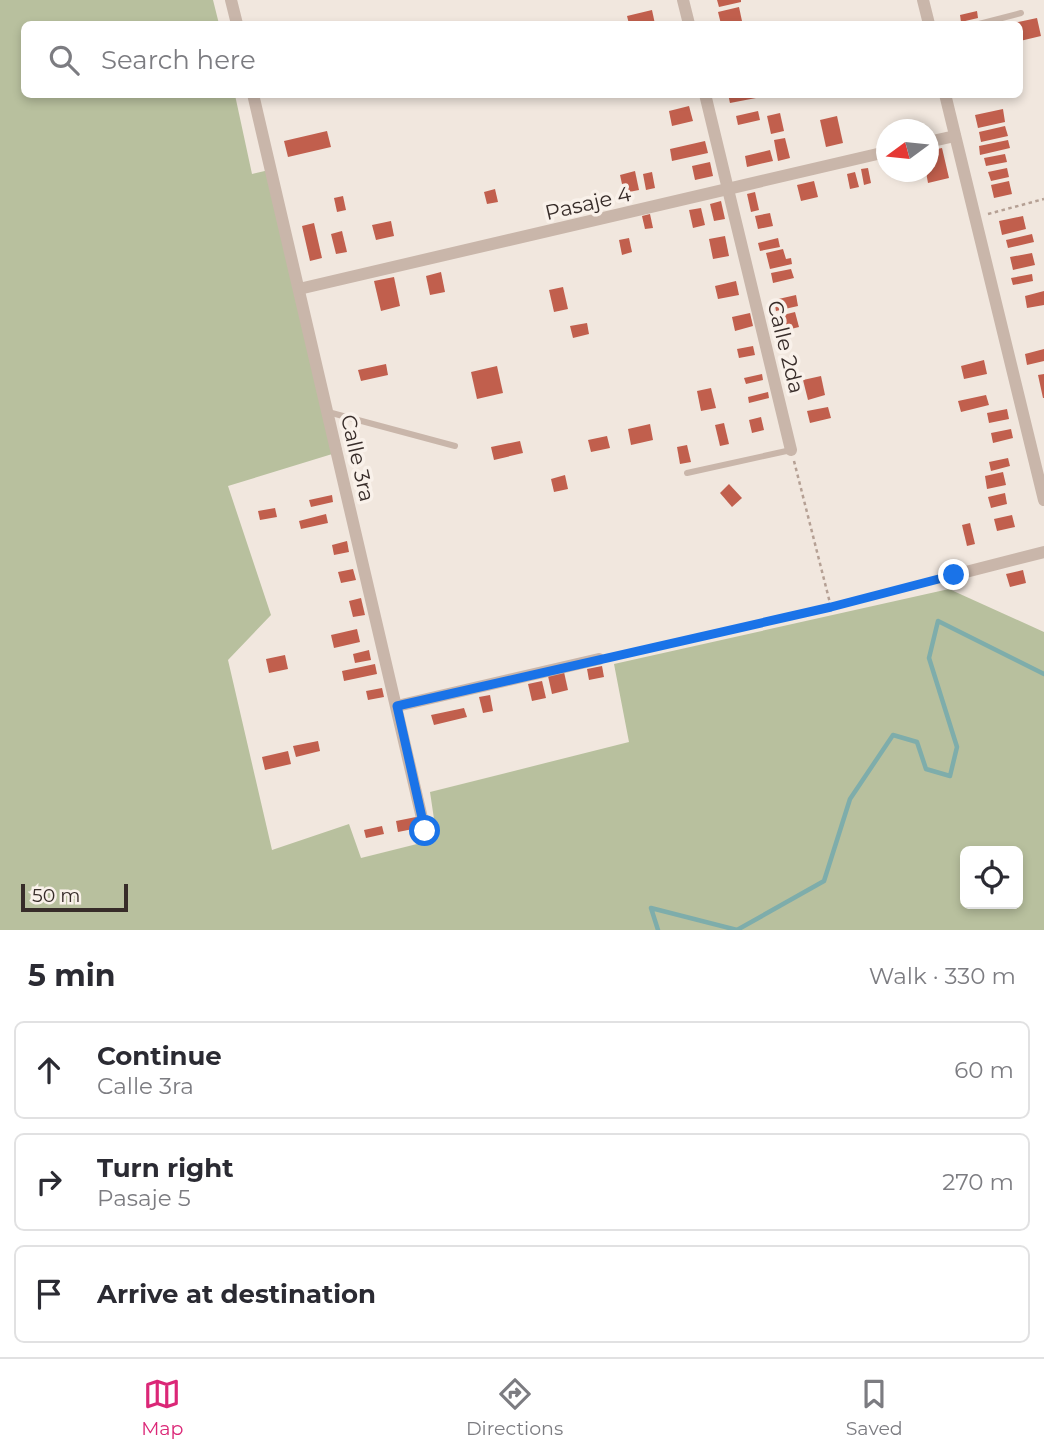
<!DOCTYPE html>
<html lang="en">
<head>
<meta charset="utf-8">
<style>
	:root { --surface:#fff; --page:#f2f2f3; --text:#2b2b33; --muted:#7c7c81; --line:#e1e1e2; --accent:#db2777 }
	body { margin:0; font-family:Montserrat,sans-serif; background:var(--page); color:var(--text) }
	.controls { position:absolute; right:21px; bottom:21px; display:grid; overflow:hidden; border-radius:10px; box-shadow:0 4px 10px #0003 }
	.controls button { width:63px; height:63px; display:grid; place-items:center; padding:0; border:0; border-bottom:2px solid var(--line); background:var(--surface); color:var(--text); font:35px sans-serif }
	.compass { position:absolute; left:876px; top:119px; width:63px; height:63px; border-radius:50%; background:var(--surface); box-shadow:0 4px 10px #0003; rotate:255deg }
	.scale { position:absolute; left:21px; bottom:18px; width:107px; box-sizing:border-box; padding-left:7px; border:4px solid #372c29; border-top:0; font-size:19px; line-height:24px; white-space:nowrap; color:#372c29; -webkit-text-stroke:5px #f9f1ea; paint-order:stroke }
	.stop { position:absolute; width:21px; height:21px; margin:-16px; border:5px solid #1a73e8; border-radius:50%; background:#fff }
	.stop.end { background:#1a73e8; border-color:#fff; box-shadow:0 2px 7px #0008 }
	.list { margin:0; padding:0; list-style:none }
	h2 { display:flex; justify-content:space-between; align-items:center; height:91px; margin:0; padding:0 28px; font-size:30px }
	h2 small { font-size:23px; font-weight:400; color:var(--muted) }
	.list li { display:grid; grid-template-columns:46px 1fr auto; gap:21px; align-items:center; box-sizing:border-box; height:98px; margin:0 14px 14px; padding:0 14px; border:2px solid var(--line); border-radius:10px }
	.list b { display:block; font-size:26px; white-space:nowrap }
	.list p { margin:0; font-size:23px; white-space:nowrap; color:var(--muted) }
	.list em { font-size:23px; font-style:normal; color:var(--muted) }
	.icon { flex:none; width:38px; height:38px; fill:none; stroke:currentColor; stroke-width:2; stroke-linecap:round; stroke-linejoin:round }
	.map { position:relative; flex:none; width:1044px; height:930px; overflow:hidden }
	.search { position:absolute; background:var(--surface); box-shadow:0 4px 10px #0003; left:21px; right:21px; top:21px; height:77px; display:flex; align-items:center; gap:18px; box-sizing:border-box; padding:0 24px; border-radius:10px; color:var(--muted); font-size:26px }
	.sheet { height:427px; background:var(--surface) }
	nav { display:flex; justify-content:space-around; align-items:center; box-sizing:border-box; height:98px; border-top:2px solid var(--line); background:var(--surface); font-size:19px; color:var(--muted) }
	nav a { display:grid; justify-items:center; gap:4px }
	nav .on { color:var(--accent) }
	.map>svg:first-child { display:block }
	.green { fill:#b8c09e; fill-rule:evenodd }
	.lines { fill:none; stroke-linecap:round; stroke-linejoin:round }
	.stream { stroke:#7eadab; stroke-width:4.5 }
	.building { fill:#c15f4d }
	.path { stroke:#b5a094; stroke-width:2.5; stroke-dasharray:3.5 3.5; stroke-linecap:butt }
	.service { stroke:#c9b6aa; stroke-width:6 }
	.minor { stroke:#c9b6aa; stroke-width:12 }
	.route { stroke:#1a73e8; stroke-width:9 }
	.labels { text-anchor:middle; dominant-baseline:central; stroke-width:7; stroke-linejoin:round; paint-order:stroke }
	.street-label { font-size:21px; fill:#372c29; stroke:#f9f1ea }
</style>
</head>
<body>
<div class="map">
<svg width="1044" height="930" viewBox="0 0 1044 930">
	<rect width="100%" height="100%" fill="#f1e7de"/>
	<path class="green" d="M0,0h213l6,24h-195v70l211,1 17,79 17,-4 73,281 -114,35 43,129 -43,45 44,190 77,-26 12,34 76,-19 -7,-47 199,-50 -15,-78 335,-75 95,43v298h-1044zM965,851h53v53h-53z"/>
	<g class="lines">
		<polyline class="stream" points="658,930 651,908 737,930 824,881 850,799 893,735 917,742 926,769 950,776 957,747 929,658 938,621 1044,674"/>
	</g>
	<g class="building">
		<polygon points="717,0 741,0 741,2 719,7"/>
		<polygon points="739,7 742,21 721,24 718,12"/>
		<polygon points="652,10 655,24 629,24 627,16"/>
		<polygon points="977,11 978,18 961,22 960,15"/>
		<polygon points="1037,18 1041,36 1020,41 1020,24 1014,23"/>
		<polygon points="728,94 755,94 756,98 730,103"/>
		<polygon points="689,106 693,121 672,126 669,111"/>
		<polygon points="1003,109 1005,122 978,128 975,115"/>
		<polygon points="758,111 760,120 738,125 736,116"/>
		<polygon points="780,113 784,131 771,134 767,116"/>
		<polygon points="837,116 843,143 826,147 820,120"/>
		<polygon points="1005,126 1008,136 981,142 979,132"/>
		<polygon points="327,131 331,147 288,157 284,141"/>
		<polygon points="785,138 790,158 778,161 774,140"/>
		<polygon points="1008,140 1010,148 980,155 979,146"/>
		<polygon points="705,141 708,153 672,161 670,149"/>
		<polygon points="942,148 949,178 928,183 926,172 928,172 928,151"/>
		<polygon points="770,150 773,161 747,167 745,156"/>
		<polygon points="1005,154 1007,162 986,166 984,158"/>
		<polygon points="710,162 713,176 695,180 692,166"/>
		<polygon points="868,168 871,183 864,185 861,169"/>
		<polygon points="1007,168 1009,177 991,181 988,172"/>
		<polygon points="635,171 639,190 624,193 620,175"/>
		<polygon points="652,172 655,188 646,190 643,174"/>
		<polygon points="855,172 859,187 850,189 847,174"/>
		<polygon points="814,181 818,197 801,201 797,185"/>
		<polygon points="1009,181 1012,194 994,198 991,185"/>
		<polygon points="495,189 498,202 487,204 484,192"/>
		<polygon points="755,192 759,210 751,212 747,194"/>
		<polygon points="343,196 346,210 337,212 334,198"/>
		<polygon points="721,201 725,219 714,221 710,204"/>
		<polygon points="701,208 705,225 693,228 689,210"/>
		<polygon points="770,213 773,226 758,229 755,216"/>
		<polygon points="650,214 653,228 645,229 642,216"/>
		<polygon points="1023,216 1026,229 1002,235 999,221"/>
		<polygon points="391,221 394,236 376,240 372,225"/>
		<polygon points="314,223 322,258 310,261 302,226"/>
		<polygon points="342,231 347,252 336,254 331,234"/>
		<polygon points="1032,234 1034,242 1008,248 1006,240"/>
		<polygon points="725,236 729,256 713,259 709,239"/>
		<polygon points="629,238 632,252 622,255 619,240"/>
		<polygon points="778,238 780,247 760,251 758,243"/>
		<polygon points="783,249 786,259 791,258 792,264 770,269 766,253"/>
		<polygon points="1032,253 1035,265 1013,270 1010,257"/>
		<polygon points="791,269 794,278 773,283 771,273"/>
		<polygon points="441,272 445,292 430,295 426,276"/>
		<polygon points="1032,274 1033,281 1013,285 1011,278"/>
		<polygon points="394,277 400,306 381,311 374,281"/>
		<polygon points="736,281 739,295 718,299 715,286"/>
		<polygon points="563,287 568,309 554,312 549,290"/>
		<polygon points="1044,291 1044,305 1027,308 1025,296"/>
		<polygon points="796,295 798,306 776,311 774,300"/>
		<polygon points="795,312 799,327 779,332 775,317"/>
		<polygon points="750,313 753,326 735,331 732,317"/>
		<polygon points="587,323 589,334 573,338 570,326"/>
		<polygon points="753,346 755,355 739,358 737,349"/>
		<polygon points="1044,349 1044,361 1027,365 1025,354"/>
		<polygon points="984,360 987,374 964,379 961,366"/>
		<polygon points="386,364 388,375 361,381 358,370"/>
		<polygon points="497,366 503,393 477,399 471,372"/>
		<polygon points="762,374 763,380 746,384 744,378"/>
		<polygon points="1044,374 1044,398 1043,398 1038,375"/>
		<polygon points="821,376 825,395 808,400 803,380"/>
		<polygon points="711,388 716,408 701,411 697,391"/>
		<polygon points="768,392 769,398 749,403 748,397"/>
		<polygon points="986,395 989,405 961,412 958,401"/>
		<polygon points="828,407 831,418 810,423 807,411"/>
		<polygon points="1007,409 1009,419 989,423 987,413"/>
		<polygon points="761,417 764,430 752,433 749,420"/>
		<polygon points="724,423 729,444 720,446 715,425"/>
		<polygon points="650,424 653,440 631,445 628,429"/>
		<polygon points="1011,429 1013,438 993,443 991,433"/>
		<polygon points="607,436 610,448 591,452 588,440"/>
		<polygon points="520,441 523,453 494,460 491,447"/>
		<polygon points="687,445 691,462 680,464 677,447"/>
		<polygon points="1008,458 1010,466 991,471 989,462"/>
		<polygon points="1003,472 1006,485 987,489 985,476"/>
		<polygon points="565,475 568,489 554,492 551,479"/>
		<polygon points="729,484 742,498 732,507 720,493"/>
		<polygon points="1005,493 1007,504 991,508 988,497"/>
		<polygon points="332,495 333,502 311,507 309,500"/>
		<polygon points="275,508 277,517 260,520 258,511"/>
		<polygon points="326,514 328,523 301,529 299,521"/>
		<polygon points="1012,515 1015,527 997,531 994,519"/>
		<polygon points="970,523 975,544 967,546 962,525"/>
		<polygon points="347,541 349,552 334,555 332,545"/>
		<polygon points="353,569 356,580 341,583 338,572"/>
		<polygon points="1023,570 1026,583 1010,587 1006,574"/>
		<polygon points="361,598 365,615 353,617 349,601"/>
		<polygon points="357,629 360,642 334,648 331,635"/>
		<polygon points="369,650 371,660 355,663 353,654"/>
		<polygon points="285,655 288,669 269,673 266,659"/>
		<polygon points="375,664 377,674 344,681 342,671"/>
		<polygon points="602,666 604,677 589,680 587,669"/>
		<polygon points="564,672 568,690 552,694 548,676"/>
		<polygon points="542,681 546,698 532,701 528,684"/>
		<polygon points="382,688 384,697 368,700 366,691"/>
		<polygon points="490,695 493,711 483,713 479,697"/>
		<polygon points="464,708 467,717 434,725 431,715"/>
		<polygon points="318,741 320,751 296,757 293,746"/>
		<polygon points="288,751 291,764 265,770 262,757"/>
		<polygon points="416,817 418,828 398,832 396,821"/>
		<polygon points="382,826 384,834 366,838 364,830"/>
	</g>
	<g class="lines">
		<g class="path">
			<polyline points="988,214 1044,199"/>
			<polyline points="794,461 831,607"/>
			<polyline points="609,656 831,607 944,577"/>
		</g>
		<g class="service">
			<polyline points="979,24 1021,13"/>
			<polyline points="328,412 455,446"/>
			<polyline points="687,473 791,450"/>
		</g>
		<g class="minor">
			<polyline points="231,0 237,24"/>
			<polyline points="683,0 689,24"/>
			<polyline points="923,0 929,24"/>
			<polyline points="253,94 425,831"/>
			<polyline points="705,94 791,450"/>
			<polyline points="945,94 1044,500"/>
			<polyline points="928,142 955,136"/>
			<polyline points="299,289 886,152"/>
			<polyline points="954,575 1044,552"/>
			<polyline points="397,706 599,659"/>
		</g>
	</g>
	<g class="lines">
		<polyline class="route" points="425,831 397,706 831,607 954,575"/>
	</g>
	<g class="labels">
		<g class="street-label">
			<text transform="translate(588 203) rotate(-13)">Pasaje 4</text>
			<text transform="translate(786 347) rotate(76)">Calle 2da</text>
			<text transform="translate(358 458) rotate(77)">Calle 3ra</text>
		</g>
	</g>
</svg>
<div class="controls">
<button><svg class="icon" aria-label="locate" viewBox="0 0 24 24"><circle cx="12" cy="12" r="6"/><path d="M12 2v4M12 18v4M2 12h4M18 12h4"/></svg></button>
</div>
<svg class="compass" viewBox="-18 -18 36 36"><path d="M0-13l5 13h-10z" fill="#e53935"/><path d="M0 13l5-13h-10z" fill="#7c7c81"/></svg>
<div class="scale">50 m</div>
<div class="stop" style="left:425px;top:831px"></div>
<div class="stop end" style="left:954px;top:575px"></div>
<div class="search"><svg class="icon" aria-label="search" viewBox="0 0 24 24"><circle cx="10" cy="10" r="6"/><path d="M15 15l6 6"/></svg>Search here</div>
</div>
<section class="sheet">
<h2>5 min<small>Walk · 330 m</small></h2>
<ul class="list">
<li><svg class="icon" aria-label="ahead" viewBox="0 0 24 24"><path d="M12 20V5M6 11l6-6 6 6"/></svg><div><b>Continue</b><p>Calle 3ra</p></div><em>60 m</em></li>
<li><svg class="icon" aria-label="right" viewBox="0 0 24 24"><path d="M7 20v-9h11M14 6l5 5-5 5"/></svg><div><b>Turn right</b><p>Pasaje 5</p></div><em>270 m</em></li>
<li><svg class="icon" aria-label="arrive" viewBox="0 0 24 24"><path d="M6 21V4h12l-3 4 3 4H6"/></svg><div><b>Arrive at destination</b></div></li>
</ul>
</section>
<nav>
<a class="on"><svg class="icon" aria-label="map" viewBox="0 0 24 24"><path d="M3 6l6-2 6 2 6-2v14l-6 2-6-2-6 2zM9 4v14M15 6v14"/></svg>Map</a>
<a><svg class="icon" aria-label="directions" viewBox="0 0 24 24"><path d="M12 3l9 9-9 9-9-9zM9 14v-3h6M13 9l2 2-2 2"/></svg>Directions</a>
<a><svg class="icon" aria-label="saved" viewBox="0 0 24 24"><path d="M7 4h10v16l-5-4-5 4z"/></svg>Saved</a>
</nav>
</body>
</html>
